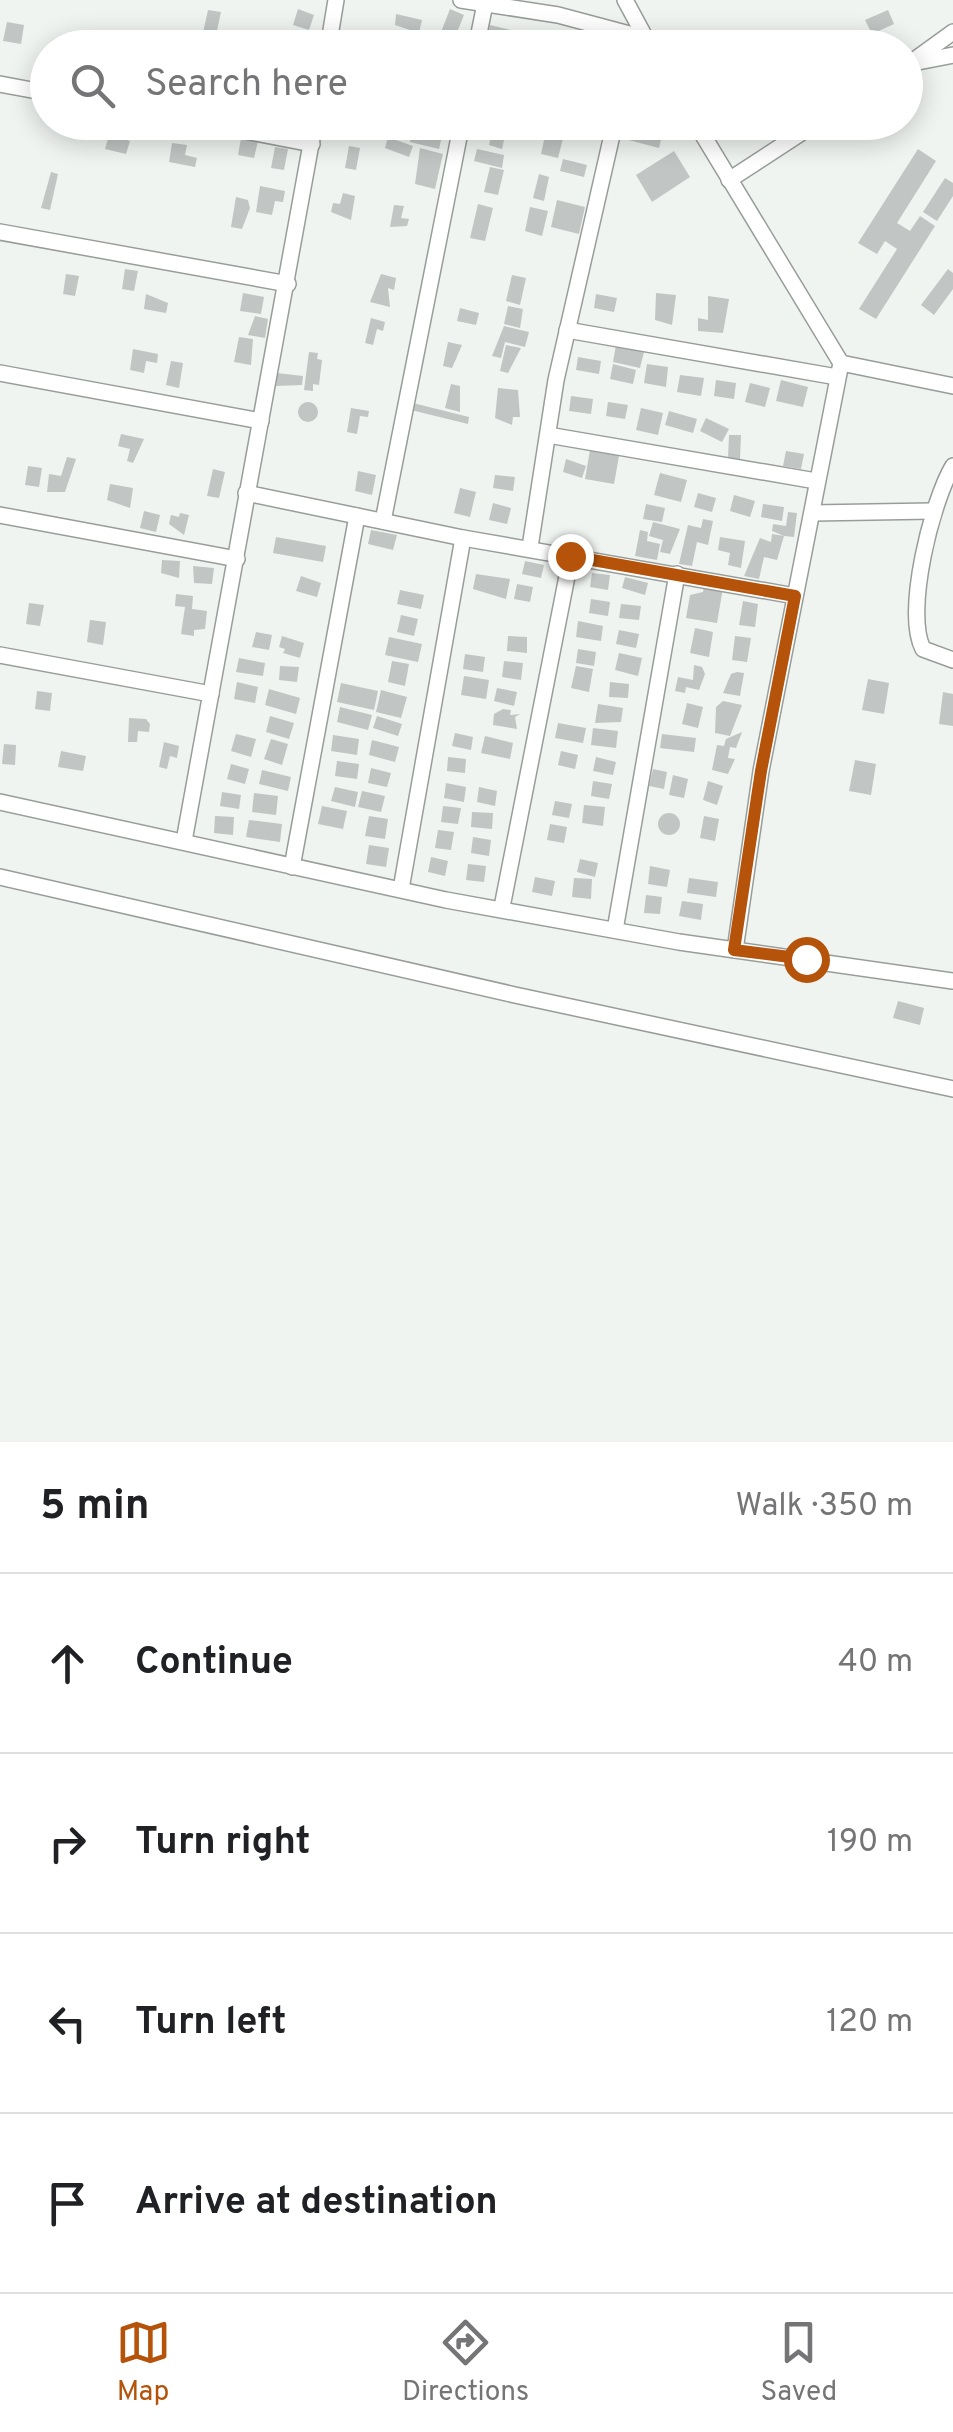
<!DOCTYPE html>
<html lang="en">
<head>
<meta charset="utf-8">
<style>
	:root { --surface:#fff; --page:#f6f6f6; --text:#202124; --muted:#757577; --line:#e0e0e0; --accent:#b45309 }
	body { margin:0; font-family:Overpass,sans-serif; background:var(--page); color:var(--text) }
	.stop { position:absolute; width:30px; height:30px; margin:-22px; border:8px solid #b45309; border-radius:50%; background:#fff }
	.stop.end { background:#b45309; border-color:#fff; box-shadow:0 2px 10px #0008 }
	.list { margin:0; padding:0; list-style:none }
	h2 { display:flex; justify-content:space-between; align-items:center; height:130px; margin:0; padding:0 40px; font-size:42px }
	h2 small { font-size:32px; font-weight:400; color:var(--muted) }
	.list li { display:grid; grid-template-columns:65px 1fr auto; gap:30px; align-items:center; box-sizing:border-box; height:180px; padding:0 40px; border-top:2px solid var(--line) }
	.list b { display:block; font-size:38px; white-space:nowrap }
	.list em { font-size:32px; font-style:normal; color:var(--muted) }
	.icon { flex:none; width:55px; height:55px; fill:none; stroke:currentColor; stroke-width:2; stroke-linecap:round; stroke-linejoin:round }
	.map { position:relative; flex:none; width:953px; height:1442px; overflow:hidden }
	.search { position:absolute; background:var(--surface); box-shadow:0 5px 25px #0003; left:30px; right:30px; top:30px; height:110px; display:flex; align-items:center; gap:25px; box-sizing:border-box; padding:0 35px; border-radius:55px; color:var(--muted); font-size:38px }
	.sheet { height:850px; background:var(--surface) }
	nav { display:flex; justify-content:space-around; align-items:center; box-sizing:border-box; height:140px; border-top:2px solid var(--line); background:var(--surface); font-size:28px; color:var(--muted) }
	nav a { display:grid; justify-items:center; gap:5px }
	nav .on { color:var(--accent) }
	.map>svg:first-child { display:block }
	.building { fill:#c1c5c3 }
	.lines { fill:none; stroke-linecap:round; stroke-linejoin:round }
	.minor-casing { stroke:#999d9a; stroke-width:18 }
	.minor { stroke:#fff; stroke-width:15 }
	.route { stroke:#b45309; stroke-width:12 }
</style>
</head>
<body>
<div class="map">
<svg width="953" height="1442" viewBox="0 0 953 1442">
	<rect width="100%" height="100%" fill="#f0f4f1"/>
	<g class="building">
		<polygon points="298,9 314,15 309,30 293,25"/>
		<polygon points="450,9 464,15 455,37 441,32"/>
		<polygon points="208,10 221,12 215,40 202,37"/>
		<polygon points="888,10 894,24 872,34 865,20"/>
		<polygon points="396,14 422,20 419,33 395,25"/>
		<polygon points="7,22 24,25 21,44 3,41"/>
		<polygon points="490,25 511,30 507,43 487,38"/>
		<polygon points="259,35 285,38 284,48 257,44"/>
		<polygon points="414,122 444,127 439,149 410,142"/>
		<polygon points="494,122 508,122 502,149 489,145"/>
		<polygon points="624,122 665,122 659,148 621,138"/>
		<polygon points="547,126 565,131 558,158 541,154"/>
		<polygon points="109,135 130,141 126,154 105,149"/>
		<polygon points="388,137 413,146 409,157 385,148"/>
		<polygon points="241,138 258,141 254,158 238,155"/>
		<polygon points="172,143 187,145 185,155 197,158 195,167 169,162"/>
		<polygon points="349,146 360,148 356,170 345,168"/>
		<polygon points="275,147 288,149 284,170 271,168"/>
		<polygon points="420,148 443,154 435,189 415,184"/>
		<polygon points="477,149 504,155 502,168 474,161"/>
		<polygon points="918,149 936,161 897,223 910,231 920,216 935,226 876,319 859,309 897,249 885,241 877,254 858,243"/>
		<polygon points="674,151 690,177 652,202 636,175"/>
		<polygon points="563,159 587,165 584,177 560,171"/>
		<polygon points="490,167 504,170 498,195 484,192"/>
		<polygon points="51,172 58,174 50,210 41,208"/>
		<polygon points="539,174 549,177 544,201 533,198"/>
		<polygon points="945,178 953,183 953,196 937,221 923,212"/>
		<polygon points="260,186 285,191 283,202 275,201 272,215 256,212"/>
		<polygon points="343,193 355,196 351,220 331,212 333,203 340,204"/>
		<polygon points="236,197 248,200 250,208 242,229 231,227"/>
		<polygon points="557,200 585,207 579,234 551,227"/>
		<polygon points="478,204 493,208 485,241 470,238"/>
		<polygon points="394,205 404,206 401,218 409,219 407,226 390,227"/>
		<polygon points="530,207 548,211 542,236 525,231"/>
		<polygon points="125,269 138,271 134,291 122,289"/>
		<polygon points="948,269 953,273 953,289 934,315 921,305"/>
		<polygon points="66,274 79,276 75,296 63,294"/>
		<polygon points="381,274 396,278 394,290 388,288 390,307 370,302"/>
		<polygon points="512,275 526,278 520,305 506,301"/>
		<polygon points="243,293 264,297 261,314 240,311"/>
		<polygon points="656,293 676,295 672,325 655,320"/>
		<polygon points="146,294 168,303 166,313 144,309"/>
		<polygon points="596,294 617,298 614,312 594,308"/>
		<polygon points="708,296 729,299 723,333 698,331 698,318 708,320"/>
		<polygon points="508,306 523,309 520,328 504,324"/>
		<polygon points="460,308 479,313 476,325 457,321"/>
		<polygon points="255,316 268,319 265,338 248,335"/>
		<polygon points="371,318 385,322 383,331 377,329 373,345 365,343"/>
		<polygon points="504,326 529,332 525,347 505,342 501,358 492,356"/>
		<polygon points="239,337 253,339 251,365 234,362"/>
		<polygon points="448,342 462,345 452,368 443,366"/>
		<polygon points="506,345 521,348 508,373 500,371"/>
		<polygon points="616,345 644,352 640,368 613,362"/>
		<polygon points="133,349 158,354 157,363 146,361 144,373 130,370"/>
		<polygon points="309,352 318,353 317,359 322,360 319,385 313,384 313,391 304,390"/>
		<polygon points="578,357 601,361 599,374 576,370"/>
		<polygon points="171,361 183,363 179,388 166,385"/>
		<polygon points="613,364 636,370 633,384 610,379"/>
		<polygon points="647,364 668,367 666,387 644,383"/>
		<polygon points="277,373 303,376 302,385 276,386"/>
		<polygon points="680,375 704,378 701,396 677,392"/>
		<polygon points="716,380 736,383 734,399 714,396"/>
		<polygon points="781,380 808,387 803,407 776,401"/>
		<polygon points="750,383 770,388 765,407 745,402"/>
		<polygon points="451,384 460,386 460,412 445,408"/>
		<polygon points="498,388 518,390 520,417 513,417 512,425 495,418"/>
		<polygon points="571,396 593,399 591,414 569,411"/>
		<polygon points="608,402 628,405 625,419 606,416"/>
		<circle cx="308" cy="412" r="10"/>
		<polygon points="413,403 469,417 468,424 411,410"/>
		<polygon points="351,408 369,411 368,417 360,416 357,434 347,432"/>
		<polygon points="641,408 663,413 658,435 636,430"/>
		<polygon points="669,411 697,419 693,433 665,425"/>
		<polygon points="706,418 729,429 722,442 700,431"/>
		<polygon points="121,434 144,439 133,463 127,461 130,449 118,446"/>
		<polygon points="729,435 741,435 740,459 728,459"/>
		<polygon points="590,450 619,456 614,484 585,479"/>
		<polygon points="786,451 804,454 801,469 783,466"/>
		<polygon points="67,457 76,459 65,492 47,492 49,474 61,476"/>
		<polygon points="566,459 586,466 582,478 563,472"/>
		<polygon points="28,466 42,468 39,487 25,485"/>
		<polygon points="213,469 225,472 219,498 207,496"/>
		<polygon points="358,471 376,475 372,495 355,491"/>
		<polygon points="660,473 687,480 681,502 654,495"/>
		<polygon points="495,475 515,477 513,491 493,488"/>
		<polygon points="110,484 133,488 130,508 107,500"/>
		<polygon points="460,488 476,492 470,517 454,513"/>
		<polygon points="698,493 716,498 712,512 694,507"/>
		<polygon points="734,495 755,501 750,517 730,511"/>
		<polygon points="493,503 511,508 507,524 489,520"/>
		<polygon points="646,504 665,508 662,522 643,519"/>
		<polygon points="763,504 784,507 782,521 761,517"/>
		<polygon points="144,511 160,515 156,532 140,528"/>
		<polygon points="788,512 797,513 794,537 784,536 777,560 764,557 759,579 744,576 760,538 771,542 772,534 784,536 772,531 773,524 786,526"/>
		<polygon points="180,513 189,515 184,535 169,524 171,515 179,517"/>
		<polygon points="703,519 713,521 708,545 697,542 692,566 679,564 688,525 701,528"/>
		<polygon points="653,522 680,529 670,554 660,552 663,540 649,536"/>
		<polygon points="371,530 397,535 393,550 368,544"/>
		<polygon points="640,530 648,532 647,541 660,544 657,560 635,556"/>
		<polygon points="276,537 326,546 323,562 273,553"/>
		<polygon points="720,537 745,541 741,568 728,565 730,553 718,550"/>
		<polygon points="162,560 180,561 179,578 161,573"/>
		<polygon points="525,561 544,565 541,578 522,574"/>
		<polygon points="193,566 214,568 212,584 194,583"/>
		<polygon points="592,573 610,575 608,590 590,587"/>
		<polygon points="476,574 510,579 506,599 473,589"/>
		<polygon points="301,576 321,583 317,597 296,591"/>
		<polygon points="625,577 648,583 645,595 622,588"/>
		<polygon points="517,584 533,587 530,602 514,599"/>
		<polygon points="704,585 723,588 717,623 686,618 690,595 703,592"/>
		<polygon points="400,590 424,595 421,609 397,604"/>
		<polygon points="176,594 193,596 192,609 207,611 205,629 194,630 194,636 181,634 185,607 175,606"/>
		<polygon points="591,599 610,602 608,616 589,613"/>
		<polygon points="743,601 758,604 755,627 739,625"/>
		<polygon points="29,603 44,605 40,626 26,624"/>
		<polygon points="621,604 641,606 639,620 619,618"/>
		<polygon points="401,615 418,619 414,636 397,632"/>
		<polygon points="90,620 106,622 103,645 87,642"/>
		<polygon points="578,621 603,626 601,641 576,637"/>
		<polygon points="695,628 713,632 709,657 690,653"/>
		<polygon points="619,630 639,634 636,648 616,644"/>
		<polygon points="256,632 272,635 269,650 252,647"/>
		<polygon points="282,636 304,643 300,658 283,653 285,649 279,647"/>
		<polygon points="508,636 527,637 527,653 507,651"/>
		<polygon points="735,636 751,638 747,662 732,660"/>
		<polygon points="389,637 422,644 418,662 385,655"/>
		<polygon points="578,649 596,652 594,666 576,663"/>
		<polygon points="619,653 642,658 638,676 615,670"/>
		<polygon points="465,654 485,657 483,672 463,669"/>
		<polygon points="239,658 265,663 263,676 236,672"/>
		<polygon points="392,661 409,664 405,686 388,682"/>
		<polygon points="504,661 523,663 521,680 502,677"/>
		<polygon points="694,665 702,667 705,674 699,690 686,687 685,693 675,691 678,677 693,680"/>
		<polygon points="280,666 299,667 297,682 279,680"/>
		<polygon points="576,666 593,669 589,692 571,688"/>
		<polygon points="737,672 744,673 740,696 723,693 731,674"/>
		<polygon points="464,676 489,680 486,699 461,695"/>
		<polygon points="868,679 889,683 884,714 862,710"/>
		<polygon points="237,682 258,687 255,703 234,699"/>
		<polygon points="610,682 629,684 628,698 609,697"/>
		<polygon points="341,683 378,691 374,710 337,702"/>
		<polygon points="497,688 517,692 514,706 494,701"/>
		<polygon points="269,689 300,698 296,714 265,705"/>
		<polygon points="381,690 407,697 401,718 376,712"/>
		<polygon points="37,691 52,693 50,711 35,709"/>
		<polygon points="943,692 953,694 953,726 939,724"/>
		<polygon points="723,701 742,705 730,736 715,733 716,707"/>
		<polygon points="687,703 703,707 698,728 682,724"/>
		<polygon points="598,704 623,708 621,722 595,723"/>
		<polygon points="340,707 372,715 368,730 337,722"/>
		<polygon points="503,709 511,710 510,715 520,714 515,717 517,729 493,725 494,714"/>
		<polygon points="270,716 294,723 289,739 266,732"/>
		<polygon points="377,716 402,724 398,736 373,728"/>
		<polygon points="129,718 146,719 150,724 149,732 138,731 137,742 128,742"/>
		<polygon points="558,723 586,728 583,743 555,738"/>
		<polygon points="593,728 618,731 616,748 591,745"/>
		<polygon points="742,732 736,748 730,747 728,758 735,759 728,774 712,770 717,745 724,746 726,739"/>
		<polygon points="455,733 473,737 471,750 452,746"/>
		<polygon points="236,734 256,739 251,757 231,751"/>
		<polygon points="662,734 696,738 694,752 660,748"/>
		<polygon points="333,735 359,739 357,755 331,751"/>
		<polygon points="485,736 513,743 510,759 481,753"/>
		<polygon points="271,739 288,744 282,765 264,759"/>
		<polygon points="372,740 399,747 395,762 369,755"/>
		<polygon points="164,742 179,746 177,758 170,756 167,769 159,767"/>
		<polygon points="4,744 16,745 15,765 2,764"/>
		<polygon points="61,751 86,756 83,771 58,767"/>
		<polygon points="561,751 578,755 575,769 558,765"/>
		<polygon points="448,757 466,759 465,773 447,771"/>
		<polygon points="596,757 616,762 613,775 593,771"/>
		<polygon points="855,760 876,764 871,795 849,791"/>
		<polygon points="337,761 359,764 357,779 335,776"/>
		<polygon points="231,764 249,769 245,784 227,779"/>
		<polygon points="371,768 391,773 387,787 368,783"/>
		<polygon points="653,769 667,772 664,789 649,786"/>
		<polygon points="262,770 291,777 288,791 259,784"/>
		<polygon points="673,775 688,779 684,798 669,795"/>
		<polygon points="593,781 612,784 609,799 591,796"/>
		<polygon points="708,781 723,786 717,805 703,800"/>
		<polygon points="446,783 466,787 464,802 444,798"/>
		<polygon points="335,787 358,792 355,807 331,801"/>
		<polygon points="479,787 497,791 495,806 477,802"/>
		<polygon points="362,791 385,796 381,812 358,807"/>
		<polygon points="222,792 241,795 239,809 220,806"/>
		<polygon points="254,793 278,796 276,815 252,812"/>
		<polygon points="555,801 572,804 569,818 552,815"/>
		<polygon points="584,805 605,807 603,826 582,823"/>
		<polygon points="322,806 347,811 343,829 318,824"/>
		<polygon points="443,806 461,808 458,824 441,822"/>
		<polygon points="472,812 493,813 492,829 471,827"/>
		<circle cx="669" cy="824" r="11"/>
		<polygon points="215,816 234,817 233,835 214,833"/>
		<polygon points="369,816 388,819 385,839 365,836"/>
		<polygon points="704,816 719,819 715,841 700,838"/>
		<polygon points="249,820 282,824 280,842 246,837"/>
		<polygon points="550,824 567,827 564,843 547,840"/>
		<polygon points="438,830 454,832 451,850 435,848"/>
		<polygon points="473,837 491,840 489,856 471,853"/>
		<polygon points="369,845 389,848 386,867 366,864"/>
		<polygon points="431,857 448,861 445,876 428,872"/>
		<polygon points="580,859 598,863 595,877 577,872"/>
		<polygon points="468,864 486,866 484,882 466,880"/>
		<polygon points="650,866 670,870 667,887 648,884"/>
		<polygon points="535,877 555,881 552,896 532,892"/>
		<polygon points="574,878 592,879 591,899 572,897"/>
		<polygon points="689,878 718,882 716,897 687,893"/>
		<polygon points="646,895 662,897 660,914 644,913"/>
		<polygon points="682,901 703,904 701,920 679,916"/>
		<polygon points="898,1001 924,1008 920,1025 893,1018"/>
	</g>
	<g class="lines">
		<defs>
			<g id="minor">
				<polyline points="461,0 558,15 633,35"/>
				<polyline points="625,0 651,48"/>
				<polyline points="328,48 336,0"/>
				<polyline points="476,48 485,4"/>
				<polyline points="918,62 953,55"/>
				<polyline points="906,66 953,32"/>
				<polyline points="0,84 48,93"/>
				<polyline points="199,122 312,144"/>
				<polyline points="695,122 841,363 953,386"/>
				<polyline points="729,180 818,122"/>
				<polyline points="0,232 288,284"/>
				<polyline points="567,330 837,377"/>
				<polyline points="0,373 261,421"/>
				<polyline points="548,435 816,481"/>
				<path d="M953,466c-21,35 -49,146 -30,183l30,11"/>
				<polyline points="246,493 463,538 795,596"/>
				<polyline points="812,513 932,511"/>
				<polyline points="0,515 237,559"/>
				<polyline points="383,521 462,122"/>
				<polyline points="530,547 556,380 615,122"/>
				<polyline points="0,655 211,694"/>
				<polyline points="0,802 446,900 679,942 953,981"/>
				<polyline points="184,841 315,122"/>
				<polyline points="292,867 357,516"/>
				<polyline points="0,877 515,995 953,1089"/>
				<polyline points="401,889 463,538"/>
				<polyline points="502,907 571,556"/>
				<polyline points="615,930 677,574"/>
				<polyline points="735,950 761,771 841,363"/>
			</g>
		</defs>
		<use href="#minor" class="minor-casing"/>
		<use href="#minor" class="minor"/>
	</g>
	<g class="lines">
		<polyline class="route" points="570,556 795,596 761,771 734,950 806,959"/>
	</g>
</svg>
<div class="stop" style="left:806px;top:959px"></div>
<div class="stop end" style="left:570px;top:556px"></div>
<div class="search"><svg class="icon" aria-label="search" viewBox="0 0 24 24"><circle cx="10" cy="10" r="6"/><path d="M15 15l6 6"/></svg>Search here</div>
</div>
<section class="sheet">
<h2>5 min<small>Walk · 350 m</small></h2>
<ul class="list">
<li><svg class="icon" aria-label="ahead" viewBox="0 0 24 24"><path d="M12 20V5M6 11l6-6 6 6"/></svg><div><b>Continue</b></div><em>40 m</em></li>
<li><svg class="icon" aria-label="right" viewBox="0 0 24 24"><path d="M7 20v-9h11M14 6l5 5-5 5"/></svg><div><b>Turn right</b></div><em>190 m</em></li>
<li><svg class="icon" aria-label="left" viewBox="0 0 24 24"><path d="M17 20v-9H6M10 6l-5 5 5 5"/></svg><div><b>Turn left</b></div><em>120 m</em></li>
<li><svg class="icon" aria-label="arrive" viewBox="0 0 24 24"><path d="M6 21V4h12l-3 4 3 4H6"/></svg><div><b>Arrive at destination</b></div></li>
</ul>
</section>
<nav>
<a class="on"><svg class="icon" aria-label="map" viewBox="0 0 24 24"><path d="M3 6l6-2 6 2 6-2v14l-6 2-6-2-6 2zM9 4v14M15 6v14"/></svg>Map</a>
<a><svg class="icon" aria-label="directions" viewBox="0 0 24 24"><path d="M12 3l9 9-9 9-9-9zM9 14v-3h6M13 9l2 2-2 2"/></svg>Directions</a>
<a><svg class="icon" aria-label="saved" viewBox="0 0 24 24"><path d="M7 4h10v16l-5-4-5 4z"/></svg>Saved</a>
</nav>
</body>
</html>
